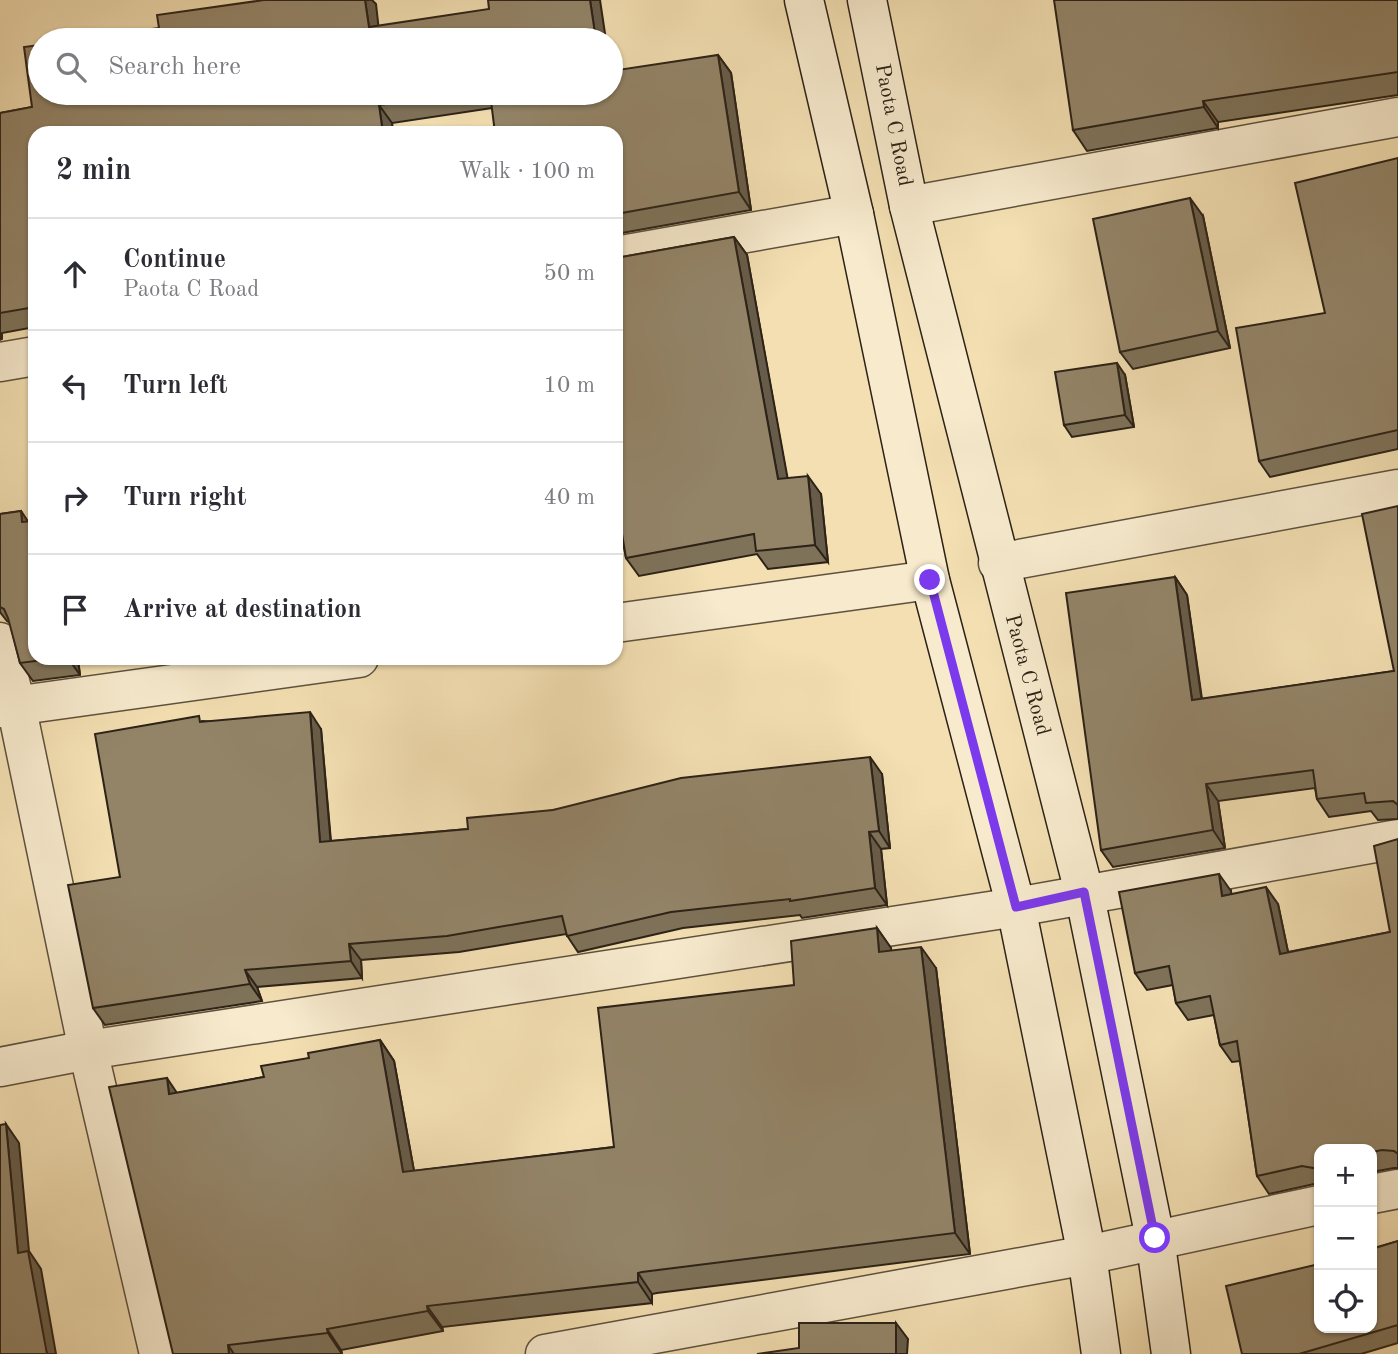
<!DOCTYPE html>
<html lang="en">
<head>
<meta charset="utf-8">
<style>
	:root { --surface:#fff; --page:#f2f2f3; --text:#2b2b33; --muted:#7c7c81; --line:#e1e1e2 }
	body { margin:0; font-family:"Old Standard TT",serif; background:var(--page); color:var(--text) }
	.controls { position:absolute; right:21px; bottom:21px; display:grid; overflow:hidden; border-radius:14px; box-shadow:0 2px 5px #0004 }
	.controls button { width:63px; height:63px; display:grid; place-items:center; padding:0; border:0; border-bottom:2px solid var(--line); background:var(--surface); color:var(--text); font:35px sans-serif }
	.stop { position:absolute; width:21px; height:21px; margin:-16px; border:5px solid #7c3aed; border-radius:50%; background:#fff }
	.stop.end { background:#7c3aed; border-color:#fff; box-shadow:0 2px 7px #0008 }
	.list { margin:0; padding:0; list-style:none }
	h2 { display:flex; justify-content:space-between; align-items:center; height:91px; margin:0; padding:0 28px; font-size:30px }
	h2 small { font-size:23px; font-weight:400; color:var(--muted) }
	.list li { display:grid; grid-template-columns:46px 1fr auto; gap:21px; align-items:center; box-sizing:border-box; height:112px; padding:0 28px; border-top:2px solid var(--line) }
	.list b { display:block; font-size:26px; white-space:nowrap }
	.list p { margin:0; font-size:23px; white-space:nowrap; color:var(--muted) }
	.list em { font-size:23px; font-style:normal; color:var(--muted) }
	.icon { flex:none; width:38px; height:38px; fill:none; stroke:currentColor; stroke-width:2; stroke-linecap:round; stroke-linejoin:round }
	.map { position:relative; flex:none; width:1398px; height:1354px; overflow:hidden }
	.search { position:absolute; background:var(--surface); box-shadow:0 2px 5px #0004; left:28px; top:28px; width:595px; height:77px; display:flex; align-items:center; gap:18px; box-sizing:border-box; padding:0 24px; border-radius:38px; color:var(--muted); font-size:26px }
	.panel { position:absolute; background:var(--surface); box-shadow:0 2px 5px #0004; left:28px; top:126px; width:595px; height:539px; border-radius:21px }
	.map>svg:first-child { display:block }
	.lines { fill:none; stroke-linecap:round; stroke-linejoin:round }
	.street-casing { stroke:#5e513e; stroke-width:41 }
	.secondary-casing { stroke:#2c2217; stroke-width:41 }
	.street { stroke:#f7eacd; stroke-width:38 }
	.secondary { stroke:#f7eacd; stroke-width:38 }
	.wall { fill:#7e7259; stroke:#2c2217; stroke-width:2 }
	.shaded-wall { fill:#675c49; stroke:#2c2217; stroke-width:2 }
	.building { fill:#938468; stroke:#2c2217; stroke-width:2 }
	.route { stroke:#7c3aed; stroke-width:9 }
	.labels { text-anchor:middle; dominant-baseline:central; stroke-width:7; stroke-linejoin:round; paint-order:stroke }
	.street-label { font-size:21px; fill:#2c2217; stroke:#f7eacd }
</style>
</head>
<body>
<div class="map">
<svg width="1398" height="1354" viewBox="0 0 1398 1354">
	<rect width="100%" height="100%" fill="#f3dfb2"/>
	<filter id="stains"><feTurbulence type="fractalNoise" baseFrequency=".00286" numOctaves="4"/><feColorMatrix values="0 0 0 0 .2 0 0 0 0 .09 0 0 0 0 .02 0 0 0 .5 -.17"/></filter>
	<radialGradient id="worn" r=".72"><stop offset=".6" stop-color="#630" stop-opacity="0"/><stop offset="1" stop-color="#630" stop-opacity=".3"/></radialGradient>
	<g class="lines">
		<defs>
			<g id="street">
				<polyline points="909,206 1398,117"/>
				<polyline points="616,256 854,214"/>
				<polyline points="0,362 35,356"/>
				<polyline points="998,563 1398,489"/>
				<polyline points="616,623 930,580"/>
				<polyline points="0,642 16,705 88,1050 159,1354"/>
				<polyline points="0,708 359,658"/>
				<polyline points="0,1067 88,1050 1016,907 1398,839"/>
				<polyline points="1372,1194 1398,1189"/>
				<polyline points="545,1354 1087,1255 1319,1205"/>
			</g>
			<g id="secondary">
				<polyline points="804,0 854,214 930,580 1016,907 1087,1255 1101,1354"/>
				<polyline points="867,0 909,206 1084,892 1155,1238 1171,1354"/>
			</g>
		</defs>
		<use href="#street" class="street-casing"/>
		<use href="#secondary" class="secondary-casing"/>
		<use href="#street" class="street"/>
		<use href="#secondary" class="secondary"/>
	</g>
	<g class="wall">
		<polygon points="1398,0 1398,95 1218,122 1218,128 1087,151 1073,130"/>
		<polygon points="718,55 731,73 751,210 616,234 616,133 492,108 392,123 393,133 35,133 35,327 2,333 2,339 0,340 0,113 32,107 40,93 611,93"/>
		<polygon points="1398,158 1398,449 1270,477 1259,461 1325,313"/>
		<polygon points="1203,216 1230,348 1133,369 1120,352"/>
		<polygon points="734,237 747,255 787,478 821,494 828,562 768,569 757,554 639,576 626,558 624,547 616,549 616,258"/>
		<polygon points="1125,375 1134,427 1072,437 1064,425"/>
		<polygon points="1398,506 1398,819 1378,820 1371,811 1329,817 1317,799 1315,788 1218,801 1225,848 1113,867 1101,850 1175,577 1187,595 1202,699 1394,671"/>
		<polygon points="21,511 28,522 35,658 200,658 78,660 80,675 33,681 20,663 10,623 7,621 0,612 0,514"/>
		<polygon points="202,721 321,729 331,841 468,829 553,810 882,774 890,848 881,849 887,905 802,918 800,915 683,928 578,952 566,934 459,952 361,960 362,978 257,987 262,1001 105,1025 93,1008 120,877"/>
		<polygon points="1398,839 1398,1168 1394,1168 1372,1172 1372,1149 1319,1149 1319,1185 1314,1184 1269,1194 1257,1176 1240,1061 1232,1062 1220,1045 1214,1015 1188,1020 1176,1003 1173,985 1147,990 1135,973 1231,891 1231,894 1278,904 1288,952 1390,932"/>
		<polygon points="877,928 891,948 891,951 936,968 970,1254 657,1293 652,1294 652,1303 442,1327 443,1331 341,1350 342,1354 173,1354 177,1093 264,1077 309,1058 380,1040 394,1061 414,1171 614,1147 794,985"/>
		<polygon points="1398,1241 1398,1343 1361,1354 1242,1354 1319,1264"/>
	</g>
	<g class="shaded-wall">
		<polygon points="365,0 372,0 376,4 380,40 369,27"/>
		<polygon points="590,0 600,0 606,40 596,40"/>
		<polygon points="718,55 731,73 751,210 739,192"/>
		<polygon points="1203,101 1218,122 1218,128 1204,107"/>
		<polygon points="379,105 392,123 393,133 383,133"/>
		<polygon points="1190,198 1203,216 1230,348 1218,331"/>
		<polygon points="734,237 747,255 791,497 778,479"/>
		<polygon points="1117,363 1125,375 1134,427 1125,415"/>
		<polygon points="808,476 821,494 828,562 815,545"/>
		<polygon points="21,511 33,529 22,522"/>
		<polygon points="1175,577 1187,595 1204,717 1192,700"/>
		<polygon points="68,658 77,658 78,660 80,675"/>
		<polygon points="310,712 321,729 332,858 320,842"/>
		<polygon points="870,757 882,774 890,848 879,831"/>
		<polygon points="1206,784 1218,801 1225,848 1213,830"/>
		<polygon points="869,832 881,849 887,905 875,888"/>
		<polygon points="1219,874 1231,891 1234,914 1222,896"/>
		<polygon points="1266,887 1278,904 1292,971 1280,954"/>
		<polygon points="877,928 891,948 894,973 879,952"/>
		<polygon points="349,944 361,960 362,978 351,961"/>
		<polygon points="921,947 936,968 970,1254 955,1233"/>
		<polygon points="245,970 257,987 262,1001 250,984"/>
		<polygon points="380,1040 394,1061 418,1193 403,1172"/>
		<polygon points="167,1078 181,1099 169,1094"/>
		<polygon points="6,1124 19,1143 29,1251 41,1269 56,1354 47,1354 18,1253"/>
		<polygon points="638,1273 652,1294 652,1303 638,1282"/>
		<polygon points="427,1306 442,1327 443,1331 428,1311"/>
		<polygon points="896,1323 908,1339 907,1354 896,1354"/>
		<polygon points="327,1329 341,1350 342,1354 328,1333"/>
		<polygon points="228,1345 234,1354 229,1354"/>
	</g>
	<g class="building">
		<polygon points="264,0 365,0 369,27 489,9 488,0 590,0 596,40 74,40 159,28 157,15"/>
		<polygon points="1054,0 1398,0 1398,72 1203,101 1204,107 1073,130"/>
		<polygon points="40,45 40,93 464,93 379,105 383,133 35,133 35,307 0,313 0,113 32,107 24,47"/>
		<polygon points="718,55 739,192 616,214 616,133 495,133 490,93 611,93 611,71"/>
		<polygon points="1398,158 1398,430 1259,461 1236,328 1325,313 1295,183"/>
		<polygon points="1190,198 1218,331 1120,352 1093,219"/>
		<polygon points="734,237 778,479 808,476 815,545 756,551 754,534 626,558 621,528 616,529 616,258"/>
		<polygon points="1117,363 1125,415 1064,425 1055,372"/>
		<polygon points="1398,506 1398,805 1393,801 1366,803 1364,793 1317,799 1313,770 1206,784 1213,830 1101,850 1066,593 1175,577 1192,700 1394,671 1362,514"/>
		<polygon points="21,511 22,522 35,521 35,658 59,658 20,663 8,618 4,609 0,607 0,514"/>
		<polygon points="310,712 320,842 468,829 467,818 553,810 681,778 870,757 879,831 869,832 875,888 790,901 790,899 671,912 567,936 562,916 447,936 349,944 351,961 245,970 250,984 93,1008 68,885 120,877 95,734 199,716 200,722"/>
		<polygon points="1398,839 1398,1154 1394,1151 1382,1150 1372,1152 1372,1149 1319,1149 1319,1169 1302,1166 1257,1176 1237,1041 1220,1045 1210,996 1176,1003 1169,966 1135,973 1119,892 1219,874 1222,896 1266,887 1280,954 1390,932 1374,846"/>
		<polygon points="877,928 879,952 921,947 955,1233 642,1272 638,1273 638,1282 427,1306 428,1311 327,1329 328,1333 228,1345 229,1354 173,1354 109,1087 167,1078 169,1094 264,1077 261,1066 309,1058 308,1053 380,1040 403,1172 614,1147 598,1008 794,985 791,941"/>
		<polygon points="6,1124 18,1253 28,1251 47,1354 0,1354 0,1125"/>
		<polygon points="1398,1241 1398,1325 1299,1354 1242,1354 1226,1286 1319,1264 1319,1328 1372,1328 1372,1249"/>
		<polygon points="799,1323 896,1323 896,1354 757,1354 799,1348"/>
	</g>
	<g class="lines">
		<polyline class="route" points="930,580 1016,907 1084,892 1155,1238"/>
	</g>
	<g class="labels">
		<g class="street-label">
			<text transform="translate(893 125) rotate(79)">Paota C Road</text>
			<text transform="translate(1027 675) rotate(75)">Paota C Road</text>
		</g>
	</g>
	<rect width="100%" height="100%" filter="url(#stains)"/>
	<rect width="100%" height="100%" fill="url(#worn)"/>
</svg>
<div class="controls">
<button>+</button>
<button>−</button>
<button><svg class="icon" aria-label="locate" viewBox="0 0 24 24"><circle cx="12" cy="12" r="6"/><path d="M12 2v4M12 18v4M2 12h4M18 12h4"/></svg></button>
</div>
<div class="stop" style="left:1155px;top:1238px"></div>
<div class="stop end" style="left:930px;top:580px"></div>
<div class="search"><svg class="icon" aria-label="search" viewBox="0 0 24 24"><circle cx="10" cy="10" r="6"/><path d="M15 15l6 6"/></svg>Search here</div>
<section class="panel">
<h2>2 min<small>Walk · 100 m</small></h2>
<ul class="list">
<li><svg class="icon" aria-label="ahead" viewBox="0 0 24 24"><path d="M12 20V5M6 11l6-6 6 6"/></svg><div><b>Continue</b><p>Paota C Road</p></div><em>50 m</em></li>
<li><svg class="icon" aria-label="left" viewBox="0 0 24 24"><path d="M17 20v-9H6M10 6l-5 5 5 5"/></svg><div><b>Turn left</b></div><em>10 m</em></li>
<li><svg class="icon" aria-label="right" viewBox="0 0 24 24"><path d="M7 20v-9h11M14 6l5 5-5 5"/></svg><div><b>Turn right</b></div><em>40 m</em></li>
<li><svg class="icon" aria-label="arrive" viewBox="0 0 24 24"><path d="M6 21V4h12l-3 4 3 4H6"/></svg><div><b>Arrive at destination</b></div></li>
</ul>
</section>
</div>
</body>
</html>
